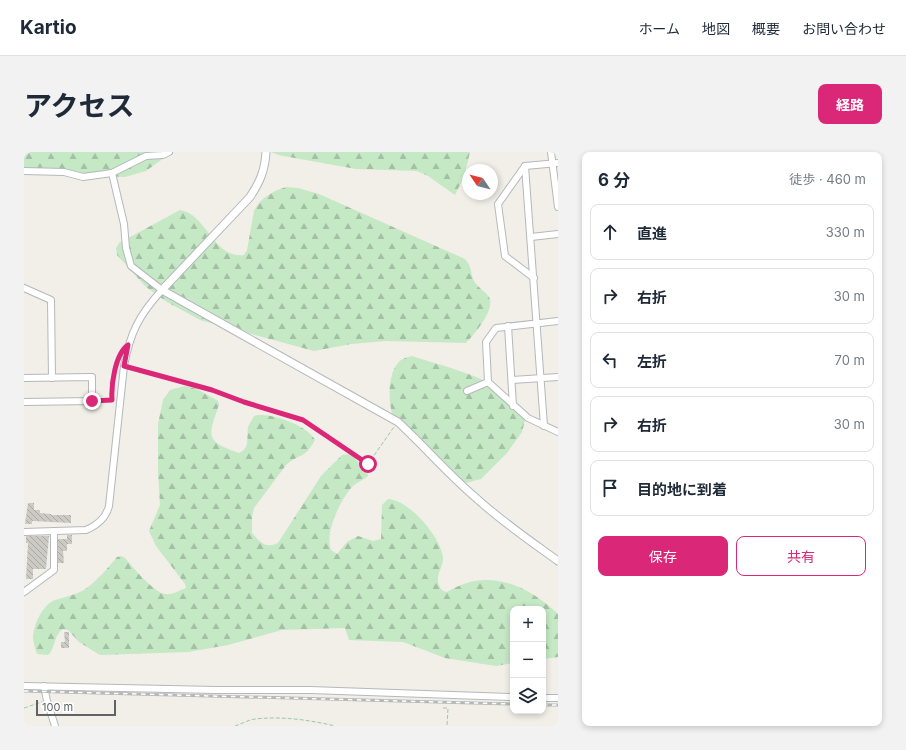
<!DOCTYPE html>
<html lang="ja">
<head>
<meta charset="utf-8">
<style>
	:root { --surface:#fff; --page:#f2f2f3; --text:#1f2937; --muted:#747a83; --line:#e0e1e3; --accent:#db2777 }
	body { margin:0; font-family:Inter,"Noto Sans JP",sans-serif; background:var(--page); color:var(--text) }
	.controls { position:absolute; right:12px; bottom:12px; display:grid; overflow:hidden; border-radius:8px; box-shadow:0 2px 6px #0003 }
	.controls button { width:36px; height:36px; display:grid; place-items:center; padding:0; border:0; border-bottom:1px solid var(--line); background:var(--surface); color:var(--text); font:20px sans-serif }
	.compass { position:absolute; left:438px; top:12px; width:36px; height:36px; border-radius:50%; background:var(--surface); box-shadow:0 2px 6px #0003; rotate:305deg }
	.scale { position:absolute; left:12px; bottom:10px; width:80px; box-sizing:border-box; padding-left:4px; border:2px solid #5f6368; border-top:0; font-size:11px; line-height:14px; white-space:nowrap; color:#5f6368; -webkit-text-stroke:3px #fff; paint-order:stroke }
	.stop { position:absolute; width:12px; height:12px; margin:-9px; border:3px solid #db2777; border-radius:50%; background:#fff }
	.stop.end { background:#db2777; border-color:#fff; box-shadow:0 1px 4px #0008 }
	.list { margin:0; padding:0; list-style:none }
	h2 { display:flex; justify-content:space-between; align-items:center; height:52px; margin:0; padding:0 16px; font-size:17px }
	h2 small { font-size:13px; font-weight:400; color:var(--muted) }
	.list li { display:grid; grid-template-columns:26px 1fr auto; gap:12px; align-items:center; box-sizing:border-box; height:56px; margin:0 8px 8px; padding:0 8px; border:1px solid var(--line); border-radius:8px }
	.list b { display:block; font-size:15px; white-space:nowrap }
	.list em { font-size:13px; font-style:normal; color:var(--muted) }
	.actions { display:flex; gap:8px; padding:12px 16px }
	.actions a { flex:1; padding:9px 0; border:1px solid var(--accent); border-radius:8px; text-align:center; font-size:14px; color:var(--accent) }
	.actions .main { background:var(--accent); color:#fff }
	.icon { flex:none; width:22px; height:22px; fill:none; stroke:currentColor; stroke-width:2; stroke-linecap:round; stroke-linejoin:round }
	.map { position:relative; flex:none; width:534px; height:574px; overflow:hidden; border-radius:8px }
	header { display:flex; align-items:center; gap:24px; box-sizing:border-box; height:56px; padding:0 20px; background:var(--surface); border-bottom:1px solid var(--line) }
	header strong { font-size:19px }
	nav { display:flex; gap:22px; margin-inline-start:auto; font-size:14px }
	.intro { display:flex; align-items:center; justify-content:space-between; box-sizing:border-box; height:96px; padding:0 24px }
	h1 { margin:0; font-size:28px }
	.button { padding:10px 18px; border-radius:8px; background:var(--accent); color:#fff; font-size:14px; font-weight:700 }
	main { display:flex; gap:24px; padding:0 24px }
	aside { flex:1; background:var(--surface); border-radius:8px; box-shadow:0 2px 6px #0003 }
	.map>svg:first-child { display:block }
	.forest { fill:url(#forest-firs) }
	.building { fill:url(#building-back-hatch) }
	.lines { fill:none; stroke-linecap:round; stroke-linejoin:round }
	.minor-casing { stroke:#b5b8bc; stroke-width:8 }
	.tertiary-casing { stroke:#b5b8bc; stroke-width:9 }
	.path { stroke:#9cc7a9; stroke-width:1; stroke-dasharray:4 2; stroke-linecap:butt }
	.minor { stroke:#fff; stroke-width:6 }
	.tertiary { stroke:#fff; stroke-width:7 }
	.rail-casing { stroke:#b6b7b8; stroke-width:3 }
	.rail { stroke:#fff; stroke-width:1.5; stroke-dasharray:4.5; stroke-linecap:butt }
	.route { stroke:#db2777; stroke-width:5 }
</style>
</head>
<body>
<header>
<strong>Kartio</strong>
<nav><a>ホーム</a><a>地図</a><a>概要</a><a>お問い合わせ</a></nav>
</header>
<div class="intro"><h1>アクセス</h1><a class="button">経路</a></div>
<main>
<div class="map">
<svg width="534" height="574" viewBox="0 0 534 574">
	<defs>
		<pattern id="forest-firs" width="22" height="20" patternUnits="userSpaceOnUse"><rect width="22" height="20" fill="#c5e8c5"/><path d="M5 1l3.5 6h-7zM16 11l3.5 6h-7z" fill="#a3c0a4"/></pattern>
		<pattern id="building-back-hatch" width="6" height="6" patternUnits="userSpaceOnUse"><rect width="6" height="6" fill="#cccac5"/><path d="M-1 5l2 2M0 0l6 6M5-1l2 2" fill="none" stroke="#a9a8a4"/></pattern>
	</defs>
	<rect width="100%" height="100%" fill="#f1efe8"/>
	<g class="forest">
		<polygon points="0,0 148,0 122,19 101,25 0,21"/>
		<polygon points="247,0 446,0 440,25 431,43 404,24 393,19 332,17 254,3"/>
		<path d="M262,35l12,1 21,6 146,65c7,7 5,14 9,22 4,7 11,10 15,16 7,12 -15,38 -23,46l-80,-2 -35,3 -37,7 -114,-31 -33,-18 -21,-15 -29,-32 -1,-7 3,-5 61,-33c27,4 33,49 64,45l3,-5 7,-39c6,-13 19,-20 32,-24z"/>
		<path d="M388,204c38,13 92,22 114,60l-4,16 -15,21 -26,26 -15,4 -13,-5 -59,-59c-6,-14 -7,-44 4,-56 3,-4 9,-6 14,-7z"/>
		<path d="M161,234l12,3 21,12 1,4c-12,33 -13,36 20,48 12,-5 7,-16 9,-26 1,-3 5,-8 6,-11 14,-5 55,10 61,24 -11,20 -14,12 -29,25l-32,43 -2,9v16c8,9 13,16 26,10l43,-67 21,-21 9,-1 16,18 1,4c-5,4 -12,7 -16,11 -11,12 -28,46 -21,63l6,4 10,-12 11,-6 15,5 8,-2 1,-34 6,-6c21,1 52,37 55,58 1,8 -6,16 -5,24 1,6 3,10 9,11 40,-25 79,-8 111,22v43l-15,2v-50h-30v54l-17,3 -51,-8 -42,-16 -54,-2 -4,-12 -63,2 -54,15 -40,7 -88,3 -21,-13 -11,-12 -5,-1c-10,7 -7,19 -15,26l-11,-1c-2,-5 -3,-10 -4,-15 0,-13 9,-34 22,-39 10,-3 20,-5 29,-10 13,-9 23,-21 33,-33l4,-1 4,2c7,8 29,35 40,36 7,1 14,-3 21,-6l-1,-4 -29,-38 -7,-15 11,-26 -2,-32v-49l5,-24 7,-10z"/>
	</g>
	<g class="building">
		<polygon points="4,351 10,351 10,358 16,358 16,361 27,362 27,363 47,363 47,371 8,369 8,372 1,372"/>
		<polygon points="43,383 48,383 48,392 43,392 43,399 39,399 40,411 34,411 34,387 43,387"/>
		<polygon points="2,384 25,384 22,417 9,417 9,427 2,427 4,391 2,391"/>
		<polygon points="40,480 45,480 45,496 37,496 37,490 41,490"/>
	</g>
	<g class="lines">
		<defs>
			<g id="minor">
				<polyline points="527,0 534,55"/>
				<polyline points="501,14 520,274"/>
				<polyline points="0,19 40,20 59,25 88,21 122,4 139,3 145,0"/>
				<polyline points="507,85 534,82"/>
				<polyline points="510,126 481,104 474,52 501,14 534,11"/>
				<polyline points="0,136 27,148 28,226"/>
				<polyline points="534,169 472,176 462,190 464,230 504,266 534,280"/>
				<polyline points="484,174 489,254"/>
				<polyline points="0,226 68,225 68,249 0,250"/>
				<polyline points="488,228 534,225"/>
				<polyline points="443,239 464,230"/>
				<path d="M0,380l62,-2c12,-5 20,-12 23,-24l15,-140c6,-33 15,-51 38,-76l-31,-24 -5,-18 -2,-24 -12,-51"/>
				<polyline points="0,440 30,418 30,379"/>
				<polyline points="0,534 192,538 286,538 489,545"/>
				<polyline points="20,534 23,549 31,574"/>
				<polyline points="519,546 534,546"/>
			</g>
			<path id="tertiary" d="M242,0c-1,18 -6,30 -16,45l-88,93 236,132c26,24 50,52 77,75 26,24 54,43 83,64"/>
		</defs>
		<use href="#minor" class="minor-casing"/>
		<use href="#tertiary" class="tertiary-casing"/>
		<g class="path">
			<polyline points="106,216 188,238 220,250 279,268 344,312 370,275"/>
			<polyline points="73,249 88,248 89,230 96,204"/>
			<polyline points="0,556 18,550"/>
			<polyline points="419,556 424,556 423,574"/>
			<path d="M211,574c6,-2 13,-6 20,-7 27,-3 55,1 80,7"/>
		</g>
		<use href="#minor" class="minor"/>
		<use href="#tertiary" class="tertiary"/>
		<defs>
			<g id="rail">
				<polyline points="0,539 489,552"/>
				<polyline points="519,553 534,553"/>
			</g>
		</defs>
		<use href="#rail" class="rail-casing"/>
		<use href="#rail" class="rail"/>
	</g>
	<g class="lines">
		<path class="route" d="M68,249l20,-1c-1,-15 3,-46 16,-55l-4,21 88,24 32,12 59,18 65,44"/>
	</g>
</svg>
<div class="controls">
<button>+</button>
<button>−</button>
<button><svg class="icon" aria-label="layers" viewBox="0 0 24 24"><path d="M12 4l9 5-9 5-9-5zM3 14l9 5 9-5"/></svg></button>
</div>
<svg class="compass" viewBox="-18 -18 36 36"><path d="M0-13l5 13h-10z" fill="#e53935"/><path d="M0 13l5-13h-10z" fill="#747a83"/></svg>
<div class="scale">100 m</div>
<div class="stop" style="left:344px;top:312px"></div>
<div class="stop end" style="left:68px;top:249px"></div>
</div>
<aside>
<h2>6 分<small>徒歩 · 460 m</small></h2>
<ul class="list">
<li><svg class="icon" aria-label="ahead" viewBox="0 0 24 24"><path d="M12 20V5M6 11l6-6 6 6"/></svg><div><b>直進</b></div><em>330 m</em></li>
<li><svg class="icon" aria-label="right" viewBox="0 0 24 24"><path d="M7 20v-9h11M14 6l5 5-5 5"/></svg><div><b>右折</b></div><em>30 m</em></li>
<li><svg class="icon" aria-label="left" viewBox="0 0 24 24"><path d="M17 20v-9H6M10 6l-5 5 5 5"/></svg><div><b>左折</b></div><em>70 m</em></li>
<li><svg class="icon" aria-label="right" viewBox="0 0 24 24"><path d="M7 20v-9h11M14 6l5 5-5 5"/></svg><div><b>右折</b></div><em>30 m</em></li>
<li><svg class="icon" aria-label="arrive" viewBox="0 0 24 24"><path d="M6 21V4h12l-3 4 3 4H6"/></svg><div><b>目的地に到着</b></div></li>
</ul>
<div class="actions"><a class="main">保存</a><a>共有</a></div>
</aside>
</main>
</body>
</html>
